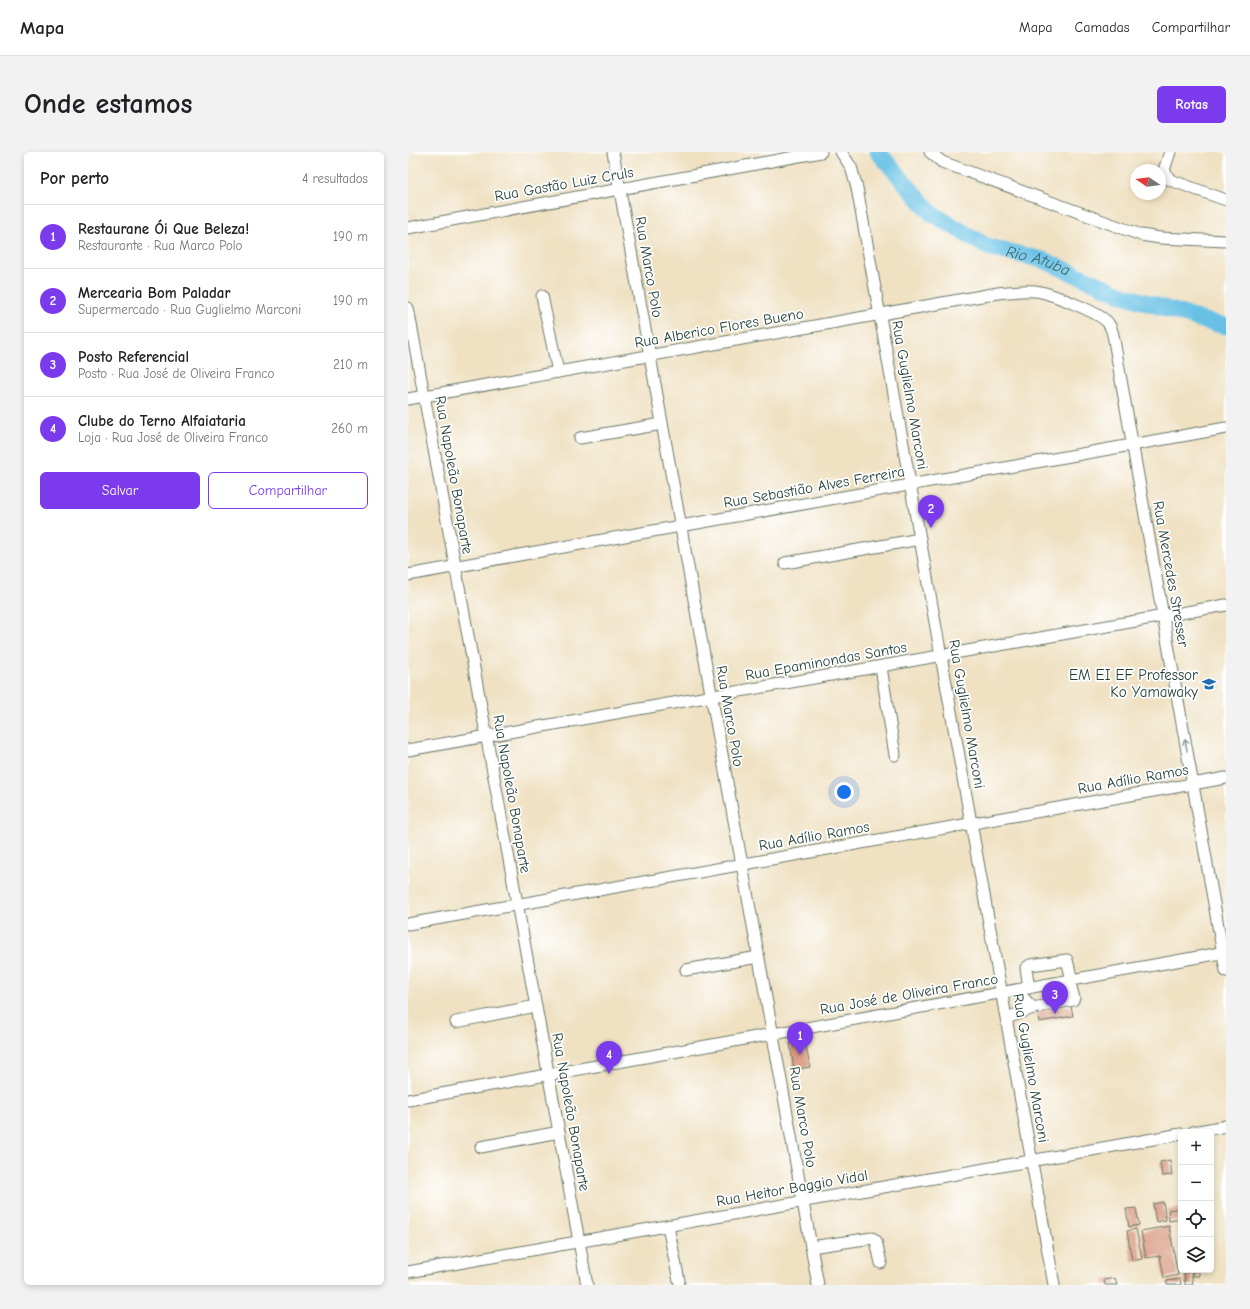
<!DOCTYPE html>
<html lang="pt">
<head>
<meta charset="utf-8">
<style>
	:root { --surface:#fff; --page:#f2f2f2; --text:#202124; --muted:#757577; --line:#e0e0e0; --accent:#7c3aed }
	body { margin:0; font-family:"Comic Neue",sans-serif; background:var(--page); color:var(--text) }
	.controls { position:absolute; right:12px; bottom:12px; display:grid; overflow:hidden; border-radius:6px; box-shadow:0 2px 6px #0003 }
	.controls button { width:36px; height:36px; display:grid; place-items:center; padding:0; border:0; border-bottom:1px solid var(--line); background:var(--surface); color:var(--text); font:20px sans-serif }
	.compass { position:absolute; left:722px; top:12px; width:36px; height:36px; border-radius:50%; background:var(--surface); box-shadow:0 2px 6px #0003; rotate:283deg }
	.you { position:absolute; left:436px; top:640px; width:14px; height:14px; margin:-10px; border:3px solid #fff; border-radius:50%; background:#1a73e8; box-shadow:0 0 0 6px #1a73e833 }
	.badge { display:grid; place-items:center; width:26px; height:26px; border-radius:50%; background:var(--accent); color:#fff; font-size:13px; font-weight:700 }
	.pin { position:absolute; translate:-50% -33px; filter:drop-shadow(0 1px 2px #0008) }
	.pin::after { content:''; position:absolute; top:21px; width:14px; height:12px; background:inherit; clip-path:polygon(0 0,100% 0,50% 100%) }
	.list { margin:0; padding:0; list-style:none }
	h2 { display:flex; justify-content:space-between; align-items:center; height:52px; margin:0; padding:0 16px; font-size:17px }
	h2 small { font-size:13px; font-weight:400; color:var(--muted) }
	.list li { display:grid; grid-template-columns:26px 1fr auto; gap:12px; align-items:center; box-sizing:border-box; height:64px; padding:0 16px; border-top:1px solid var(--line) }
	.list b { display:block; font-size:15px; white-space:nowrap }
	.list p { margin:0; font-size:13px; white-space:nowrap; color:var(--muted) }
	.list em { font-size:13px; font-style:normal; color:var(--muted) }
	.actions { display:flex; gap:8px; padding:12px 16px }
	.actions a { flex:1; padding:9px 0; border:1px solid var(--accent); border-radius:6px; text-align:center; font-size:14px; color:var(--accent) }
	.actions .main { background:var(--accent); color:#fff }
	.icon { flex:none; width:22px; height:22px; fill:none; stroke:currentColor; stroke-width:2; stroke-linecap:round; stroke-linejoin:round }
	.map { position:relative; flex:none; width:818px; height:1133px; overflow:hidden; border-radius:6px }
	header { display:flex; align-items:center; gap:24px; box-sizing:border-box; height:56px; padding:0 20px; background:var(--surface); border-bottom:1px solid var(--line) }
	header strong { font-size:19px }
	nav { display:flex; gap:22px; margin-inline-start:auto; font-size:14px }
	.intro { display:flex; align-items:center; justify-content:space-between; box-sizing:border-box; height:96px; padding:0 24px }
	h1 { margin:0; font-size:28px }
	.button { padding:10px 18px; border-radius:6px; background:var(--accent); color:#fff; font-size:14px; font-weight:700 }
	main { display:flex; gap:24px; padding:0 24px }
	aside { flex:1; background:var(--surface); border-radius:6px; box-shadow:0 2px 6px #0003 }
	.map>svg:first-child { display:block }
	.lines { fill:none; stroke-linecap:round; stroke-linejoin:round }
	.river { stroke:#67c1e5; stroke-width:17 }
	.building { fill:#d89a82 }
	.minor-casing { stroke:#687666; stroke-width:13 }
	.minor { stroke:#fff; stroke-width:11 }
	.oneway { stroke:#8f9e9a }
	.labels { text-anchor:middle; dominant-baseline:central; stroke-width:3.5; stroke-linejoin:round; paint-order:stroke }
	.street-label { font-size:15px; fill:#1f3d34; stroke:#fff }
	.poi-label { font-size:15px; fill:#1f3d34; stroke:#fff; text-anchor:end }
	.water-label { font-size:16px; font-style:italic; fill:#356569; stroke:#fff }
</style>
</head>
<body>
<header>
<strong>Mapa</strong>
<nav><a>Mapa</a><a>Camadas</a><a>Compartilhar</a></nav>
</header>
<div class="intro"><h1>Onde estamos</h1><a class="button">Rotas</a></div>
<main>
<aside>
<h2>Por perto<small>4 resultados</small></h2>
<ul class="list">
<li><span class="badge">1</span><div><b>Restaurane Ói Que Beleza!</b><p>Restaurante · Rua Marco Polo</p></div><em>190 m</em></li>
<li><span class="badge">2</span><div><b>Mercearia Bom Paladar</b><p>Supermercado · Rua Guglielmo Marconi</p></div><em>190 m</em></li>
<li><span class="badge">3</span><div><b>Posto Referencial</b><p>Posto · Rua José de Oliveira Franco</p></div><em>210 m</em></li>
<li><span class="badge">4</span><div><b>Clube do Terno Alfaiataria</b><p>Loja · Rua José de Oliveira Franco</p></div><em>260 m</em></li>
</ul>
<div class="actions"><a class="main">Salvar</a><a>Compartilhar</a></div>
</aside>
<div class="map">
<svg width="818" height="1133" viewBox="0 0 818 1133">
	<rect width="100%" height="100%" fill="#fff"/>
	<filter id="ink" filterUnits="userSpaceOnUse"><feTurbulence type="fractalNoise" baseFrequency=".025" numOctaves="2"/><feDisplacementMap in="SourceGraphic" scale="8" xChannelSelector="R" yChannelSelector="G"/><feConvolveMatrix kernelMatrix="1 2 1 2 8 2 1 2 1" color-interpolation-filters="sRGB"/></filter>
	<filter id="wash" filterUnits="userSpaceOnUse"><feTurbulence type="fractalNoise" baseFrequency=".012" numOctaves="4" result="noise"/><feDisplacementMap in="SourceGraphic" scale="16" xChannelSelector="R" yChannelSelector="G"/><feGaussianBlur stdDeviation="0.9" result="paint"/><feColorMatrix in="noise" values="0 0 0 0 0 0 0 0 0 0 0 0 0 0 0 0 0 1.4 0 .05"/><feComposite in="paint" operator="in"/></filter>
	<g filter="url(#wash)">
		<rect width="100%" height="100%" fill="#efe1c2"/>
		<g class="lines">
			<path class="river" id="s1" d="M470,0l53,61 57,34 55,13 80,35 85,27 18,4"/>
		</g>
		<g id="blocks">
			<g class="building">
				<polygon points="663,854 665,864 631,870 629,859"/>
				<polygon points="397,889 402,915 386,918 382,891"/>
				<polygon points="762,1008 764,1023 754,1024 752,1010"/>
				<polygon points="755,1050 758,1068 748,1070 745,1052"/>
				<polygon points="728,1056 731,1073 721,1075 718,1057"/>
				<polygon points="773,1056 773,1067 761,1069 760,1058"/>
				<polygon points="761,1074 770,1123 756,1126 752,1104 738,1106 733,1079"/>
				<polygon points="728,1077 734,1107 724,1109 719,1079"/>
				<polygon points="776,1118 783,1118 785,1133 777,1133"/>
				<rect x="785" y="1118" width="6" height="6"/>
				<polygon points="707,1126 709,1133 697,1133 696,1128"/>
				<polygon points="772,1127 773,1133 759,1133 759,1129"/>
			</g>
		</g>
	</g>
	<g filter="url(#ink)">
		<use href="#blocks" fill-opacity="0" stroke="#687666" stroke-width="1"/>
		<g class="lines">
			<defs>
				<g id="minor">
					<polyline points="205,0 410,1133"/>
					<polyline points="433,0 443,15 449,36 646,1133"/>
					<polyline points="522,0 534,10 733,83 752,86 818,89"/>
					<polyline points="762,0 756,18 762,28 818,48"/>
					<polyline points="0,76 413,0"/>
					<polyline points="134,144 150,220"/>
					<polyline points="0,156 179,1133"/>
					<path d="M0,247l590,-106c13,-1 25,-3 37,-2 13,1 66,22 73,32 5,6 6,16 7,23l111,625"/>
					<polyline points="172,286 254,272"/>
					<polyline points="377,411 512,387"/>
					<polyline points="0,423 818,276"/>
					<polyline points="473,515 487,603"/>
					<polyline points="0,598 818,453"/>
					<polyline points="0,772 818,626"/>
					<polyline points="278,818 350,805"/>
					<polyline points="621,836 618,816 622,813 659,808 664,828"/>
					<polyline points="608,838 625,856 665,848 666,846 661,828"/>
					<polyline points="599,866 625,856"/>
					<polyline points="48,870 128,854"/>
					<polyline points="0,948 818,800"/>
					<polyline points="785,980 818,974"/>
					<polyline points="73,995 151,980"/>
					<polyline points="260,1074 271,1129"/>
					<polyline points="403,1095 464,1086 468,1089 473,1111"/>
					<polyline points="0,1120 773,982"/>
				</g>
			</defs>
			<use href="#minor" class="minor-casing"/>
			<use href="#minor" class="minor"/>
		</g>
		<defs><path id="oneway-shaft" d="M-6 0H5M1.5-3L5.5 0L1.5 3" fill="none" stroke-width="1.6" stroke-linecap="round" stroke-linejoin="round"/></defs>
		<use class="oneway" href="#oneway-shaft" transform="translate(778 593) rotate(-100)"/>
	</g>
	<defs>
		<symbol id="school-bare" viewBox="-9 -9 18 18"><path d="M0-5L7-2L0 1L-7-2ZM-4 1L0 2.5L4 1V4Q0 6-4 4Z" fill="#1f6fb2" stroke="#fff" stroke-width="2.5" paint-order="stroke"/></symbol>
	</defs>
	<g fill-rule="evenodd">
		<use href="#school-bare" x="791" y="522" width="20" height="20"/>
	</g>
	<g class="labels">
		<g class="street-label">
			<text transform="translate(156 32) rotate(-10)">Rua Gastão Luiz Cruls</text>
			<text transform="translate(241 115) rotate(80)">Rua Marco Polo</text>
			<text transform="translate(311 176) rotate(-10)">Rua Alberico Flores Bueno</text>
			<text transform="translate(502 243) rotate(80)">Rua Guglielmo Marconi</text>
			<text transform="translate(46 323) rotate(80)">Rua Napoleão Bonaparte</text>
			<text transform="translate(406 335) rotate(-10)">Rua Sebastião Alves Ferreira</text>
			<text transform="translate(763 422) rotate(80)">Rua Mercedes Stresser</text>
			<text transform="translate(418 509) rotate(-10)">Rua Epaminondas Santos</text>
			<text transform="translate(559 562) rotate(80)">Rua Guglielmo Marconi</text>
			<text transform="translate(322 564) rotate(80)">Rua Marco Polo</text>
			<text transform="translate(725 627) rotate(-10)">Rua Adílio Ramos</text>
			<text transform="translate(104 642) rotate(80)">Rua Napoleão Bonaparte</text>
			<text transform="translate(406 684) rotate(-10)">Rua Adílio Ramos</text>
			<text transform="translate(501 842) rotate(-10)">Rua José de Oliveira Franco</text>
			<text transform="translate(623 916) rotate(80)">Rua Guglielmo Marconi</text>
			<text transform="translate(163 960) rotate(80)">Rua Napoleão Bonaparte</text>
			<text transform="translate(395 965) rotate(80)">Rua Marco Polo</text>
			<text transform="translate(384 1036) rotate(-10)">Rua Heitor Baggio Vidal</text>
		</g>
		<g class="poi-label">
			<text x="790" y="523">EM EI EF Professor<tspan x="790" dy="17">Ko Yamawaky</tspan></text>
		</g>
		<g class="water-label">
			<text stroke="none"><textPath href="#s1" startOffset="199">Rio Atuba</textPath></text>
		</g>
	</g>
</svg>
<div class="controls">
<button>+</button>
<button>−</button>
<button><svg class="icon" aria-label="locate" viewBox="0 0 24 24"><circle cx="12" cy="12" r="6"/><path d="M12 2v4M12 18v4M2 12h4M18 12h4"/></svg></button>
<button><svg class="icon" aria-label="layers" viewBox="0 0 24 24"><path d="M12 4l9 5-9 5-9-5zM3 14l9 5 9-5"/></svg></button>
</div>
<svg class="compass" viewBox="-18 -18 36 36"><path d="M0-13l5 13h-10z" fill="#e53935"/><path d="M0 13l5-13h-10z" fill="#757577"/></svg>
<div class="you"></div>
<div class="pin badge" style="left:392px;top:903px">1</div>
<div class="pin badge" style="left:523px;top:376px">2</div>
<div class="pin badge" style="left:647px;top:862px">3</div>
<div class="pin badge" style="left:201px;top:922px">4</div>
</div>
</main>
</body>
</html>
